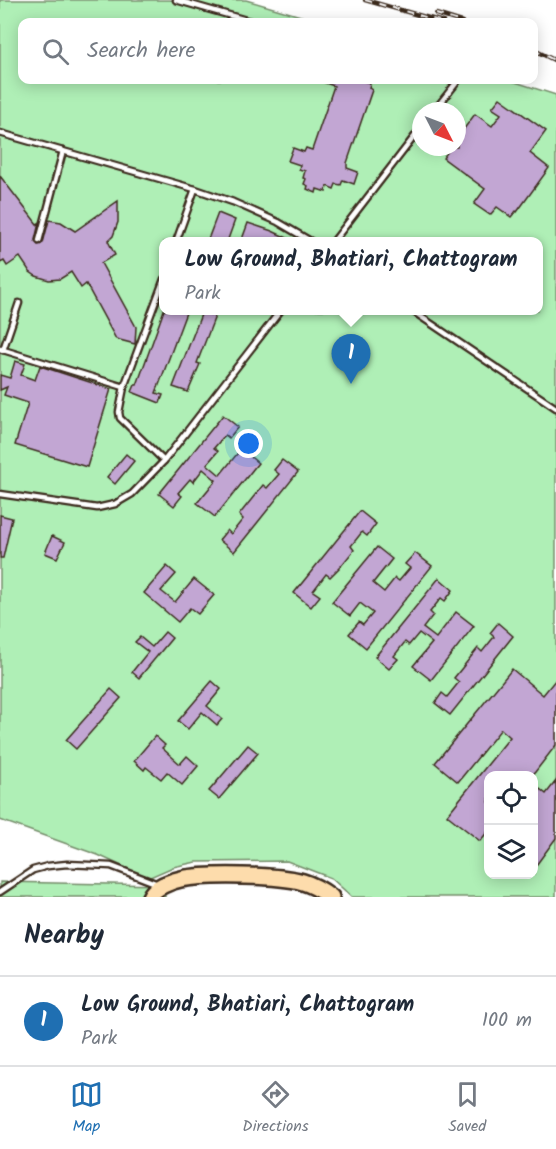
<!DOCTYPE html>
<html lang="en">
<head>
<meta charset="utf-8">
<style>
	:root { --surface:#fff; --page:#f6f6f7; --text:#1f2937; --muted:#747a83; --line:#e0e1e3; --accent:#1f6fb2 }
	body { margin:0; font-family:Kalam,sans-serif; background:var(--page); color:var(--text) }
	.controls { position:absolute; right:18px; bottom:18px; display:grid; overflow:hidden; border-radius:12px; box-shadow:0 3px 15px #0003 }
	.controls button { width:54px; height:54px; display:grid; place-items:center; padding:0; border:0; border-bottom:2px solid var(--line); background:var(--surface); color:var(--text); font:30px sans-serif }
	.compass { position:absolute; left:412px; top:102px; width:54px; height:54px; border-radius:50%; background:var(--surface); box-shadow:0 3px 15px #0003; rotate:132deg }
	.you { position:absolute; left:249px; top:444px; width:21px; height:21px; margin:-15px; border:4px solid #fff; border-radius:50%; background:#1a73e8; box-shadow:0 0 0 9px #1a73e833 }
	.badge { display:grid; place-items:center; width:39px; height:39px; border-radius:50%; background:var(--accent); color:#fff; font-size:20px; font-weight:700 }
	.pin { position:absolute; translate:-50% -50px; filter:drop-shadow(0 2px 3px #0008) }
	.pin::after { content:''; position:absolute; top:32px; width:21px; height:18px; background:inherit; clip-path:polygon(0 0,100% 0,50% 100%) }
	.popup { position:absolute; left:159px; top:237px; width:384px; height:78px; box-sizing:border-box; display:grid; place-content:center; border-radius:12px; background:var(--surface); filter:drop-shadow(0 2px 4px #0005); font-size:20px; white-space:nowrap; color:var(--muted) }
	.popup b { font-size:22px; color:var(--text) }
	.popup::after { content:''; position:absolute; left:50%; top:100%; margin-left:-12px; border:12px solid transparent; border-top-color:var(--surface) }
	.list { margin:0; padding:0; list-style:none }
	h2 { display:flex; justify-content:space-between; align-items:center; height:78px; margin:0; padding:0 24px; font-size:26px }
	h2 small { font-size:20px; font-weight:400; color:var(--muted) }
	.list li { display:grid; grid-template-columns:39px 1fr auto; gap:18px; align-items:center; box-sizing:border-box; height:90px; padding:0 24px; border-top:2px solid var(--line) }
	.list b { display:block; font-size:22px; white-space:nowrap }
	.list p { margin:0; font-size:20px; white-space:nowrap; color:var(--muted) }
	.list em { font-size:20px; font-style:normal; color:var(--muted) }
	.icon { flex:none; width:33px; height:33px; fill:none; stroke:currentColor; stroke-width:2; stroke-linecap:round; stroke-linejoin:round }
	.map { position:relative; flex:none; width:556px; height:897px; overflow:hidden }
	.search { position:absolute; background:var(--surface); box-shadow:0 3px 15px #0003; left:18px; right:18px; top:18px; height:66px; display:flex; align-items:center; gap:15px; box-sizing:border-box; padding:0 21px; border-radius:12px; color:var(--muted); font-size:22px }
	.sheet { height:168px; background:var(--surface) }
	nav { display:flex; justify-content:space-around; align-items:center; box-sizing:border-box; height:84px; border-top:2px solid var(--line); background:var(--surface); font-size:16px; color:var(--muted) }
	nav a { display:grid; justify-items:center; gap:3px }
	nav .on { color:var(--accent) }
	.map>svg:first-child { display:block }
	.green { fill:#afefb6; stroke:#758c6a; stroke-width:1.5; fill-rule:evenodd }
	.building { fill:#c2a6d3; stroke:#3b2a1e; stroke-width:1.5 }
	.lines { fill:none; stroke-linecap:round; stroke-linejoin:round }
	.service-casing { stroke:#3b2a1e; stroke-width:9 }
	.primary-casing { stroke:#3b2a1e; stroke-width:20 }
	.service { stroke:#fff; stroke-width:4.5 }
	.primary { stroke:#fddcac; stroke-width:15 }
	.rail-casing { stroke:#3b2a1e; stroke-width:4.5 }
	.rail { stroke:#fff; stroke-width:2; stroke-dasharray:7; stroke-linecap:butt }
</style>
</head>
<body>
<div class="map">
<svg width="556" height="897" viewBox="0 0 556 897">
	<rect width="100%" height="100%" fill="#fff"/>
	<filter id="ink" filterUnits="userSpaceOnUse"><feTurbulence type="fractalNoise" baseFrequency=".0167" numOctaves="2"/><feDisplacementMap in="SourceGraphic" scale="12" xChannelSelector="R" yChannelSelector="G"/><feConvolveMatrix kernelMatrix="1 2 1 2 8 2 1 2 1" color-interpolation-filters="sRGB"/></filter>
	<g filter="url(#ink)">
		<g class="green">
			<path d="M0,0h246l75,22h-299v58h487l47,15v802h-204l-21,-19 -44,-17 -91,1 -23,5 -25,11 -50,-23 -98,-35zM421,111h36v36h-36zM164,242h374v68h-374zM488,776h46v98h-46z"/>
			<polygon points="0,882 164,885 165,897 0,897"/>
		</g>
		<g class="building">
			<polygon points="317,80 360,80 370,83 369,88 372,90 347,163 347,168 358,172 354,184 343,180 341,185 336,184 334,189 327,186 326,192 317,189 316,193 307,189 308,186 304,184 306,179 303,178 305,171 299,169 300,165 288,161 293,148 304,152 306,148 312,150 334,86"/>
			<polygon points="500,98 546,131 530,153 549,168 517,212 516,211 511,217 497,207 490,215 474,204 485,189 443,158 451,147 457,147 457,138 475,114 492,126 501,114 492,108"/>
			<polygon points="0,176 37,224 39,223 35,240 38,245 43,243 49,220 61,222 75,231 118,201 118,222 113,236 108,241 115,255 101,263 136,327 135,344 116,339 86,284 81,288 71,272 60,279 49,280 36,276 30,272 20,257 7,266 4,261 0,263"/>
			<polygon points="218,213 235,220 227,242 207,242"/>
			<polygon points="248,223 272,231 296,242 241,242"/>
			<polygon points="164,310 187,310 156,393 163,395 160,403 132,392 135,385 137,385"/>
			<polygon points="202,312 215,316 197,363 200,364 188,392 173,387"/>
			<polygon points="15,361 25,364 21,375 35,380 40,366 111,389 87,467 15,445 28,403 4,395 7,387 0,390 0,375 10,378"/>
			<polygon points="223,415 238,427 229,438 225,435 214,448 218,451 207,464 220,475 241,449 258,463 215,517 197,503 216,480 203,469 193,482 190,479 178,493 182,496 174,506 159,494"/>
			<polygon points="126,454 134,461 115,484 107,477"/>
			<polygon points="282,460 298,472 234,552 219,540 227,530 231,534 243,519 239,515 263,485 267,488 279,474 274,470"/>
			<polygon points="360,511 376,524 367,536 362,532 351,546 354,550 341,566 330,577 326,574 313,591 320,596 311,607 294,593"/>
			<polygon points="0,515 12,518 3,558 0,558"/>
			<polygon points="52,536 65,542 57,558 45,553"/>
			<polygon points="377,547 392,559 373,583 384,592 395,578 399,581 410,568 405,564 415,553 432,566 366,648 349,634 359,622 363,625 373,613 360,603 350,616 332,602"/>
			<polygon points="167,566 176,574 161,591 175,602 194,579 214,595 198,614 190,608 178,622 144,593"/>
			<polygon points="439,578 453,590 445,601 441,598 430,612 433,615 423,628 436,638 456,612 474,626 431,680 413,666 432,643 419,633 409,645 405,642 394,656 398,659 389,669 375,657"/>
			<polygon points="498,623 513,636 450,715 435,703 442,693 447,697 459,682 454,678 478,648 482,652 494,637 490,633"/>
			<polygon points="165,632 172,638 139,678 132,672 148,652 135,642 140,637 152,647"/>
			<polygon points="512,669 543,695 556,679 556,745 532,776 489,776 489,830 480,841 447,815 510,737 501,729 458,782 435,763"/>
			<polygon points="212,681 221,689 207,706 222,719 217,725 202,712 188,729 178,721"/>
			<polygon points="111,689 121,698 76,749 66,740"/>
			<polygon points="155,736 165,745 162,748 180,764 187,756 198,766 182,785 167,772 161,779 146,767 144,770 134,761"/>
			<polygon points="248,745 258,753 219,799 209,791"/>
			<polygon points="556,781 556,838 534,868 534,798 540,789 546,794"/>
		</g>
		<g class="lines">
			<defs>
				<g id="service">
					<polyline points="176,0 253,22"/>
					<polyline points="434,111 457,82 450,80"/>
					<polyline points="0,133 195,189 233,202 278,222 312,242"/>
					<polyline points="39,241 63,151"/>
					<polyline points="176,242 195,189"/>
					<polyline points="333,242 421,128"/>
					<polyline points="411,310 556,408"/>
					<polyline points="0,349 124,387 164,279"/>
					<polyline points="3,350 19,303"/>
					<polyline points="124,387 119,412 120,418 164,461"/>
					<polyline points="0,494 97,508 115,504 132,494 164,461 281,310"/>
					<polyline points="0,892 33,870 48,866 67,864 111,866 158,884"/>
				</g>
				<path id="primary" d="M150,897c4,-10 21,-16 31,-18 26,-5 97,-4 122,3 10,3 20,9 28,15"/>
			</defs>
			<use href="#service" class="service-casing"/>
			<use href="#primary" class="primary-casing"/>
			<use href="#service" class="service"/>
			<use href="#primary" class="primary"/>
			<defs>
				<g id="rail">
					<polyline points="365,0 443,22"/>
					<polyline points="436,14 462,22"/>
					<polyline points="534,50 556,61"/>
				</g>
			</defs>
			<use href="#rail" class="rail-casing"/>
			<use href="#rail" class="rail"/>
		</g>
	</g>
</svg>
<div class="controls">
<button><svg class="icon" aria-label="locate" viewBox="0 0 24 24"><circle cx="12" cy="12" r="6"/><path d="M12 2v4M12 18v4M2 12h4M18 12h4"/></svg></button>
<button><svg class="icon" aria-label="layers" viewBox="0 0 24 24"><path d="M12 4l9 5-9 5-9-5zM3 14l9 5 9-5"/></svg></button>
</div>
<svg class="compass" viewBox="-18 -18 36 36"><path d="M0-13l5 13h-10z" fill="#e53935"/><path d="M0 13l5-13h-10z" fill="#747a83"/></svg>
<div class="you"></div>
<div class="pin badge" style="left:351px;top:384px">1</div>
<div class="popup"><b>Low Ground, Bhatiari, Chattogram</b>Park</div>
<div class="search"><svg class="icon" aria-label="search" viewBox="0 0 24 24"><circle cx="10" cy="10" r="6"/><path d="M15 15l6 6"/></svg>Search here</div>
</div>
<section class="sheet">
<h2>Nearby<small></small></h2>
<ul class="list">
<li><span class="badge">1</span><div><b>Low Ground, Bhatiari, Chattogram</b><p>Park</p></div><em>100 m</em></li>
</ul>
</section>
<nav>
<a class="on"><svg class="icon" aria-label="map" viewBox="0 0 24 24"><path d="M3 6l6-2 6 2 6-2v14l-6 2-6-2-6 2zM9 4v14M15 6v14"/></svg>Map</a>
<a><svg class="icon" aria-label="directions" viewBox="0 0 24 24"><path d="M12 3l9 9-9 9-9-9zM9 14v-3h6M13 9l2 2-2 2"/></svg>Directions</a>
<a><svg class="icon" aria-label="saved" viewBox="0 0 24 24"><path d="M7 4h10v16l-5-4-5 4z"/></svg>Saved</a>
</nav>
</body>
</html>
